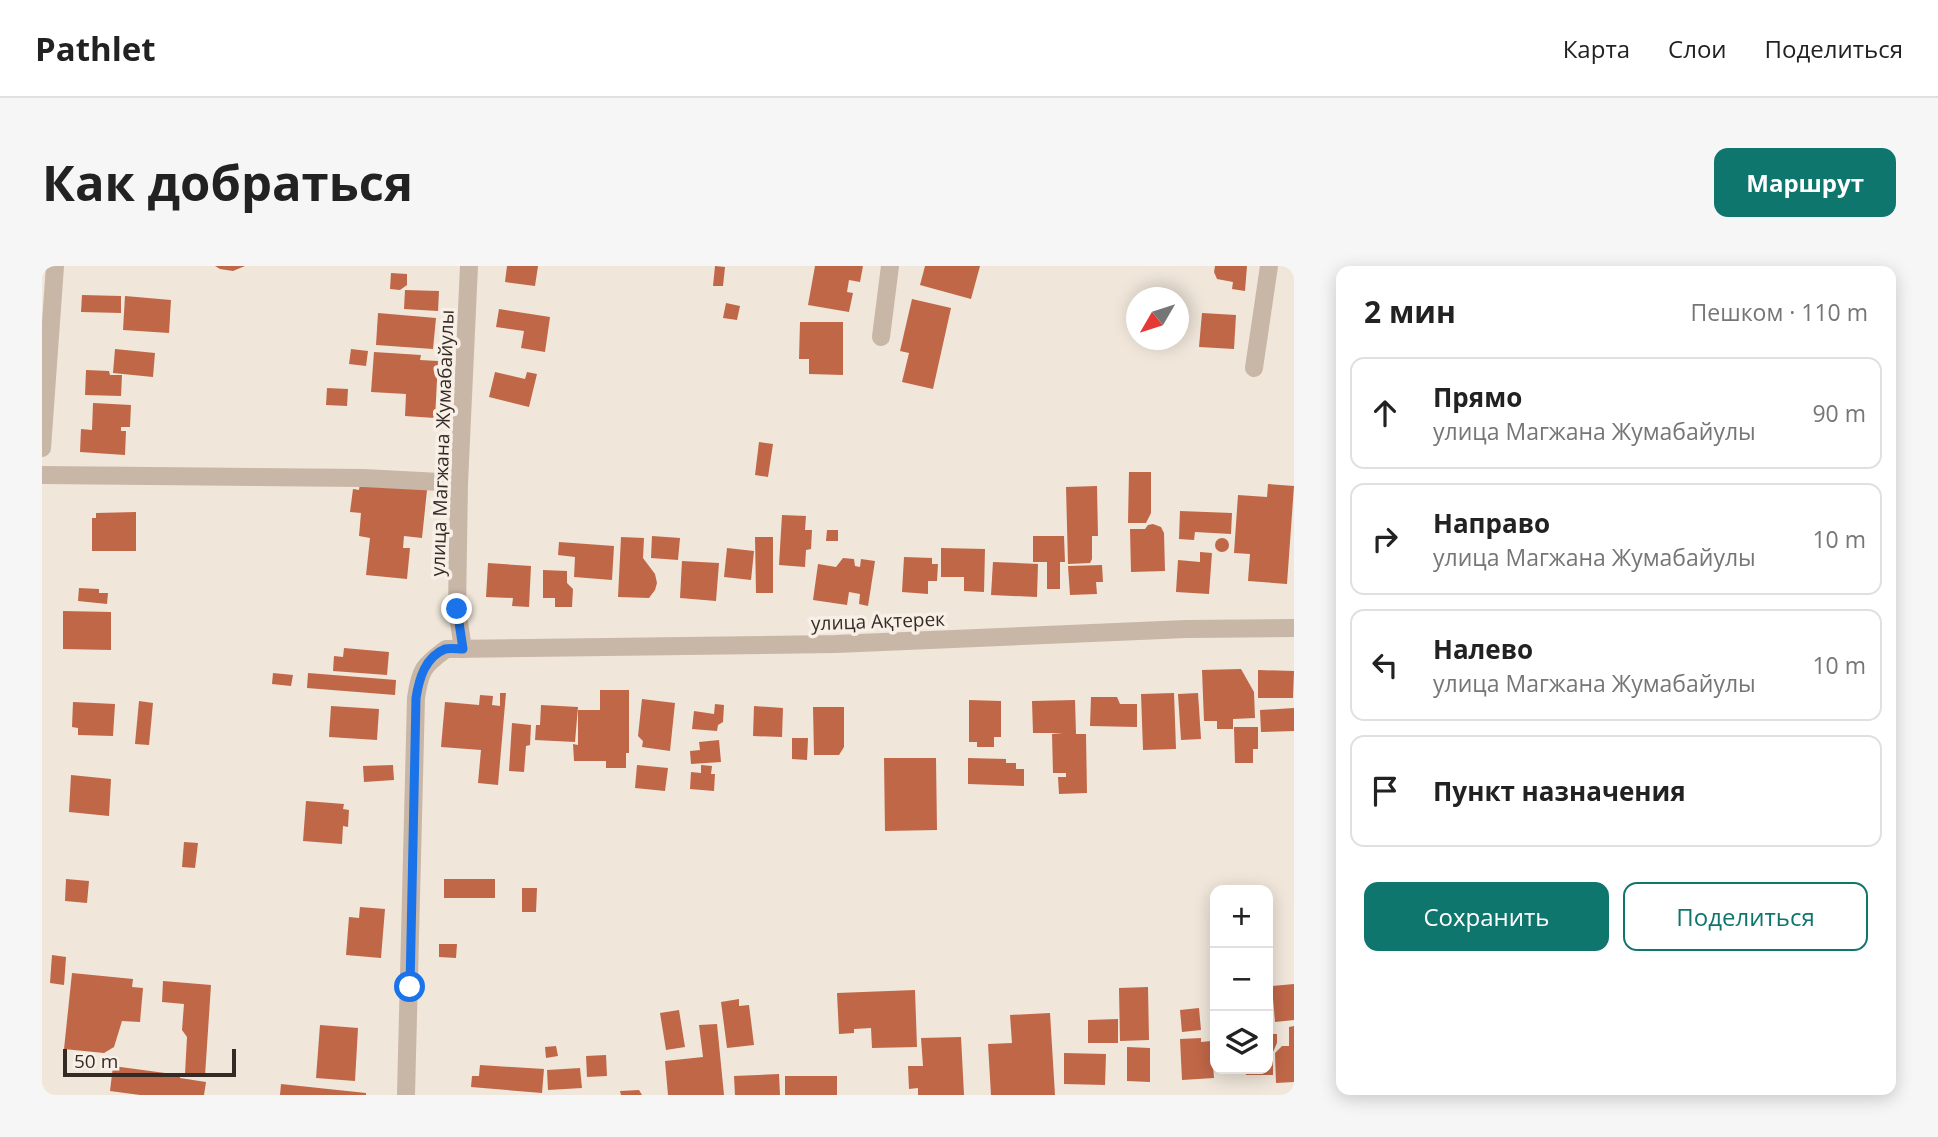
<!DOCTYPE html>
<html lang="ru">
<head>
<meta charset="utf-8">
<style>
	:root { --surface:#fff; --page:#f6f6f6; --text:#222; --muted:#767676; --line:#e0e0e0; --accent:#0f766e }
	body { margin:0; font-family:"Open Sans",sans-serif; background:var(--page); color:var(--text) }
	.controls { position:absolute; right:21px; bottom:21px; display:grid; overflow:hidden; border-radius:14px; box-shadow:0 4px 18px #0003 }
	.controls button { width:63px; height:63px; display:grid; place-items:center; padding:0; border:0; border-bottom:2px solid var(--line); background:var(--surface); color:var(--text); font:35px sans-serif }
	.compass { position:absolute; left:1084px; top:21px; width:63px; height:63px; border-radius:50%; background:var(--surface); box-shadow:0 4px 18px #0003; rotate:231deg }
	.scale { position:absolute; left:21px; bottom:18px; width:173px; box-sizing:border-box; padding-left:7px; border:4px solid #342b27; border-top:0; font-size:19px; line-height:24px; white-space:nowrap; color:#342b27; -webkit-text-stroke:5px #f8f0e6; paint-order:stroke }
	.stop { position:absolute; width:21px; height:21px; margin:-16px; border:5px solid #1a73e8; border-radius:50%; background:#fff }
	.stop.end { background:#1a73e8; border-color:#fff; box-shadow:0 2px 7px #0008 }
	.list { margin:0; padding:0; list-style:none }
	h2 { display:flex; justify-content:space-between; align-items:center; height:91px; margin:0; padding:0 28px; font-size:30px }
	h2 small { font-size:23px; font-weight:400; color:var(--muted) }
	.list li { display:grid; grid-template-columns:46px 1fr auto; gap:21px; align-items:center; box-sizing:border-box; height:112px; margin:0 14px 14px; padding:0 14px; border:2px solid var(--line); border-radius:14px }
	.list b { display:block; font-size:26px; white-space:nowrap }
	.list p { margin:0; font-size:23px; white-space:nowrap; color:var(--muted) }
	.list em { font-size:23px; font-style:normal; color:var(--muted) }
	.actions { display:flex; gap:14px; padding:21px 28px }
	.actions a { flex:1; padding:16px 0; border:2px solid var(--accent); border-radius:14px; text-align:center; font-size:24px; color:var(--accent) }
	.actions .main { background:var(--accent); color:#fff }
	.icon { flex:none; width:38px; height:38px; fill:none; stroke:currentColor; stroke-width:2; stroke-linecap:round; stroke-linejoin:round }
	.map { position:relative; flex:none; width:1252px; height:829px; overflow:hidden; border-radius:14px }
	header { display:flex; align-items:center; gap:42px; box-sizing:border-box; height:98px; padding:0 35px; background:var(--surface); border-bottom:2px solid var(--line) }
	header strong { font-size:33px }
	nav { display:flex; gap:38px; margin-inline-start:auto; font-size:24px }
	.intro { display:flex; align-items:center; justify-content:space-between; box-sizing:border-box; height:168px; padding:0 42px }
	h1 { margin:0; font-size:49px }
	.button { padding:18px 32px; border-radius:14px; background:var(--accent); color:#fff; font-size:24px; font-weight:700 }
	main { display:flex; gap:42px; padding:0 42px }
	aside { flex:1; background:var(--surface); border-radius:14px; box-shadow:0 4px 18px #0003 }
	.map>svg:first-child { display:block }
	.building { fill:#c06748 }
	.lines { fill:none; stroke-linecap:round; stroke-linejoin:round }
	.minor { stroke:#c8b6a7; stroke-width:18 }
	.route { stroke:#1a73e8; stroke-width:9 }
	.labels { text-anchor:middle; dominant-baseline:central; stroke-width:7; stroke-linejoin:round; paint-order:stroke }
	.street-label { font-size:19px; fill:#342b27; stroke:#f8f0e6 }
</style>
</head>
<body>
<header>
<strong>Pathlet</strong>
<nav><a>Карта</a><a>Слои</a><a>Поделиться</a></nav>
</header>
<div class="intro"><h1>Как добраться</h1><a class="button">Маршрут</a></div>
<main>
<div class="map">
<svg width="1252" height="829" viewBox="0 0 1252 829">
	<rect width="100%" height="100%" fill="#f0e6da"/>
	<g class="building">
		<polygon points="173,0 203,0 191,5 178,3"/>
		<polygon points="465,0 496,0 493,20 463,16"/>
		<polygon points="673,0 683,1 681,20 671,20"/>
		<polygon points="773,0 821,0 818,16 807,14 805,26 811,27 807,46 766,39"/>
		<polygon points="883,0 938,0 929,33 878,19"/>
		<polygon points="1173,0 1205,0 1203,25 1190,23 1191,16 1175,13 1172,6"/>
		<polygon points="349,7 365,8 365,19 358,24 348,23"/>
		<polygon points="363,24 397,25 396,45 362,43"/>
		<polygon points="40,29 79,30 79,47 39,46"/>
		<polygon points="83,30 129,34 127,67 81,64"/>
		<polygon points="870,33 909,42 891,123 860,116 867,87 858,85"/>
		<polygon points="684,37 698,40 695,54 681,52"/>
		<polygon points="457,43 508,51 503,86 479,82 482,65 454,61"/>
		<polygon points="336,47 394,52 391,83 334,79"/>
		<polygon points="1160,47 1194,49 1192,83 1157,81"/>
		<polygon points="758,56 801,56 801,109 767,108 767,93 757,93"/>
		<polygon points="73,83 113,87 111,111 71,107"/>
		<polygon points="309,83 326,85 324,100 307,98"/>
		<polygon points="332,86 379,89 378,94 396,95 393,152 363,150 364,128 329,126"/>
		<polygon points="44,104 67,105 68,109 80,109 79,130 43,129"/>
		<polygon points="453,106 483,113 485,106 495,108 487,141 447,131"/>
		<polygon points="285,122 306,123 305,140 284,139"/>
		<polygon points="51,137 89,139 88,161 79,161 79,165 84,165 83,189 38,186 39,163 50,164"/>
		<polygon points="717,176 731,178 726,211 713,209"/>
		<polygon points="1087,206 1109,206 1109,247 1104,257 1086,257"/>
		<polygon points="318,217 385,224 380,272 362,270 361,282 368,282 365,313 324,309 328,272 317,270 319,247 308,246 311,223 317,224"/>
		<polygon points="1226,218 1252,220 1245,318 1206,315 1208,288 1192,287 1196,229 1225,231"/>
		<polygon points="1055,220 1056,270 1050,270 1050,293 1048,297 1026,298 1024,221"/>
		<polygon points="1138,245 1190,247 1189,268 1153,266 1152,274 1137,273"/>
		<polygon points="94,246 94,285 50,285 50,252 54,252 54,247"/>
		<polygon points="740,249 764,250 763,264 770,264 769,283 764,284 763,301 737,299"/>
		<polygon points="1111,258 1119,261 1122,267 1123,305 1089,306 1088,263 1103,263 1106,259"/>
		<polygon points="785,264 796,264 796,275 784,275"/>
		<polygon points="610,270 638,272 636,294 609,292"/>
		<polygon points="991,270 1022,270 1023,296 1018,296 1018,323 1005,323 1005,296 991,296"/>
		<polygon points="579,271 602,272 601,292 613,308 615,317 613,324 607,332 576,331"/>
		<polygon points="713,271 731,271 731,327 714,327"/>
		<circle cx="1180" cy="279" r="7"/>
		<polygon points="517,276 572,280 570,314 532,311 533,291 516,289"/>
		<polygon points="685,282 712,285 709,314 682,311"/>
		<polygon points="899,282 943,283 942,326 922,325 922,311 899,311"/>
		<polygon points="1158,286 1170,287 1167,328 1134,326 1136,294 1158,296"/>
		<polygon points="862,291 890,292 890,298 896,298 895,315 886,315 886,328 860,326"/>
		<polygon points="801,292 812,293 813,300 818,301 819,293 833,295 826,340 817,338 818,328 807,326 805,339 771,334 776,298 794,301"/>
		<polygon points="640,295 677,297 674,335 638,332"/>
		<polygon points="951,296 996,298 995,331 949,329"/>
		<polygon points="446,297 489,300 487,341 470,340 471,332 444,331"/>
		<polygon points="1060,299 1061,316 1054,316 1055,328 1028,329 1026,300"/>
		<polygon points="501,304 525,305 525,317 531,323 530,341 513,341 513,332 501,332"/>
		<polygon points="37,322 57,323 57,327 66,327 65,338 36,335"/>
		<polygon points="21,345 69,346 69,384 21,383"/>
		<polygon points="302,382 347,386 345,409 291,405 292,390 301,391"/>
		<polygon points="1199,403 1212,426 1213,452 1191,453 1191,463 1175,463 1175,455 1162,455 1160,404"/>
		<polygon points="1216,404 1252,405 1251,432 1216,432"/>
		<polygon points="231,407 251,409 249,420 230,418"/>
		<polygon points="266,407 354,414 353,429 265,422"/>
		<polygon points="558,424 587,424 587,487 584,487 584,502 564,502 564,495 532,495 531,478 536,479 536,444 558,444"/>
		<polygon points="458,427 464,427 456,519 436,517 439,484 399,481 403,436 437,439 438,429 451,430 450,439 458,440"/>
		<polygon points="1132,427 1134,483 1101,484 1099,428"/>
		<polygon points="1156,427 1159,473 1139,474 1136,428"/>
		<polygon points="1049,431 1075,431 1078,438 1095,438 1095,461 1048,460"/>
		<polygon points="600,433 633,437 628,485 600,481 601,475 596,470"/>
		<polygon points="927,434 959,435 959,471 952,471 952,481 935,481 935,476 927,476"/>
		<polygon points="1033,434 1034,468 1044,468 1045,527 1017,528 1016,511 1024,511 1024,507 1011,507 1010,468 1021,467 991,467 990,435"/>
		<polygon points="97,435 111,437 107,479 93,478"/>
		<polygon points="31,436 73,438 71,470 36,469 36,462 30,461"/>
		<polygon points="673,438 682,439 681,456 676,459 675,465 650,463 652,445 672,448"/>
		<polygon points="499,439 536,441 533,476 493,474 494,459 498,459"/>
		<polygon points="289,440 337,443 335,474 287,471"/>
		<polygon points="712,440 741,442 740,471 711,470"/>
		<polygon points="771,441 802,441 802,481 797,489 772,489"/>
		<polygon points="1252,442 1252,465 1219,466 1218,444"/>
		<polygon points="470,457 489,459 488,479 484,480 482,506 467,505"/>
		<polygon points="1192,461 1216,461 1216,483 1211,483 1211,497 1193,497"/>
		<polygon points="750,472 766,472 765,494 750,493"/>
		<polygon points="677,474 679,496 649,498 648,485 658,484 657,476"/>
		<polygon points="842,492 894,492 895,564 843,565"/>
		<polygon points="926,492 964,493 964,497 974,497 974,503 982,503 982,520 926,518"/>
		<polygon points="351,499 352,514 322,516 321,500"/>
		<polygon points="595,499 626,502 623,525 593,522"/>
		<polygon points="659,499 670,500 669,508 673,508 672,525 648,523 649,506 659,507"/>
		<polygon points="29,509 69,513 67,550 27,546"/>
		<polygon points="264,535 302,538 301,543 307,544 306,561 301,560 300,578 261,575"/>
		<polygon points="142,576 156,577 153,602 140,601"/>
		<polygon points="24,613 47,615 45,637 23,635"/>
		<rect x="402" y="613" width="51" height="19"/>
		<polygon points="480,622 495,622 494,646 480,646"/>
		<polygon points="318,641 343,643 339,692 304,689 307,651 317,652"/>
		<polygon points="397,678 415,678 414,692 397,691"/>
		<polygon points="10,689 24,691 22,719 8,717"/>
		<polygon points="30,707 91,713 90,721 101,722 98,756 80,755 72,781 62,787 22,783"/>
		<polygon points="121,715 169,719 163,810 143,808 145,771 140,764 142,738 120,736"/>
		<polygon points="1252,718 1252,754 1233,756 1230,720"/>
		<polygon points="1106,721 1107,774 1078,775 1077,722"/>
		<polygon points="873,724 875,781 830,782 829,762 812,763 812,767 797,768 795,727"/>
		<polygon points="697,733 697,740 707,739 712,779 685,782 679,736"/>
		<polygon points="1157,742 1159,764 1140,766 1138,744"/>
		<polygon points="637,744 643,781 624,784 618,747"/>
		<polygon points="1008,747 1013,829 949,829 946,778 970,777 968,749"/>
		<polygon points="1076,753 1076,777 1046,777 1046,754"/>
		<polygon points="675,758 682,829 626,829 623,795 661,791 657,759"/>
		<polygon points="278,759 316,762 313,815 274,812"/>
		<polygon points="1252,760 1252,816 1234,817 1233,787 1240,780 1247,780 1247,761"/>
		<polygon points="1226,768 1235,768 1235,777 1231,786 1231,809 1204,809 1204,803 1226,803"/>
		<polygon points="919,771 922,829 876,829 876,822 867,823 866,800 881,800 879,772"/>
		<polygon points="1159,772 1159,776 1169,775 1172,812 1140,814 1138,773"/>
		<polygon points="514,780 516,790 504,792 503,781"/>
		<polygon points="1085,781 1108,782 1108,816 1085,815"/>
		<polygon points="1022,787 1064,788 1063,819 1022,818"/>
		<polygon points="564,789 565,810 545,811 544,790"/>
		<polygon points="438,799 502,803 500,827 429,821 430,810 437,810"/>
		<polygon points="71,800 138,809 138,812 164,816 162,829 98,829 68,825"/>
		<polygon points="538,802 540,822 506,824 505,804"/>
		<polygon points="737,808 738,829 693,829 692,810"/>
		<rect x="743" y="810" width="52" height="19"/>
		<polygon points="239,818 324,827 324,829 238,829"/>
		<polygon points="597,824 600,829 579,829 578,825"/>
	</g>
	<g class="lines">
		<g class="minor">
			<polyline points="839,71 848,0"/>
			<polyline points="1212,102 1227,0"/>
			<polyline points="0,182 13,0"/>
			<polyline points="0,209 321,212 417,217"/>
			<polyline points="421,383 415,343 417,217 427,0"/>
			<path d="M364,829l10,-397c4,-28 7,-32 30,-49l390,-5 350,-15 108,-1"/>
		</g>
	</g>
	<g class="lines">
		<path class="route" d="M368,721l6,-289c3,-19 9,-41 29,-49 5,-1 13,0 18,0l-6,-40"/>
	</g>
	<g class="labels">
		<g class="street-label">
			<text transform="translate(400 177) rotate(-88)">улица Магжана Жумабайулы</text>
			<text transform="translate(836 355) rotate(-2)">улица Ақтерек</text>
		</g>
	</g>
</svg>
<div class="controls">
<button>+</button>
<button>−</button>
<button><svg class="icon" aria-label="layers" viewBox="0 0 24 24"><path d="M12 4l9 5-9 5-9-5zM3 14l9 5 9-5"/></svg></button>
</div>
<svg class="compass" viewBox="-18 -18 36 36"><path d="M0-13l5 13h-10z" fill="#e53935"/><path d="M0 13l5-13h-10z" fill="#767676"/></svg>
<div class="scale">50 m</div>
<div class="stop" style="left:368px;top:721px"></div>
<div class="stop end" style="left:415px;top:343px"></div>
</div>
<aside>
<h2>2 мин<small>Пешком · 110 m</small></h2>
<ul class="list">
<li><svg class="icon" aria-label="ahead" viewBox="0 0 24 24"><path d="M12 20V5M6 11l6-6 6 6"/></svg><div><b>Прямо</b><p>улица Магжана Жумабайулы</p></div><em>90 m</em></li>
<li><svg class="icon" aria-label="right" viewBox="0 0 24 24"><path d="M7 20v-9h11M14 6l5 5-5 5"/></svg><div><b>Направо</b><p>улица Магжана Жумабайулы</p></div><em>10 m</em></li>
<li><svg class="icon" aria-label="left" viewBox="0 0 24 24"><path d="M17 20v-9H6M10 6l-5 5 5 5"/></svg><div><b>Налево</b><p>улица Магжана Жумабайулы</p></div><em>10 m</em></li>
<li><svg class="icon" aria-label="arrive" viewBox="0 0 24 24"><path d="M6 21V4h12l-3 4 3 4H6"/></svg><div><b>Пункт назначения</b></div></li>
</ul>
<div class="actions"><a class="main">Сохранить</a><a>Поделиться</a></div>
</aside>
</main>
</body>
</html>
